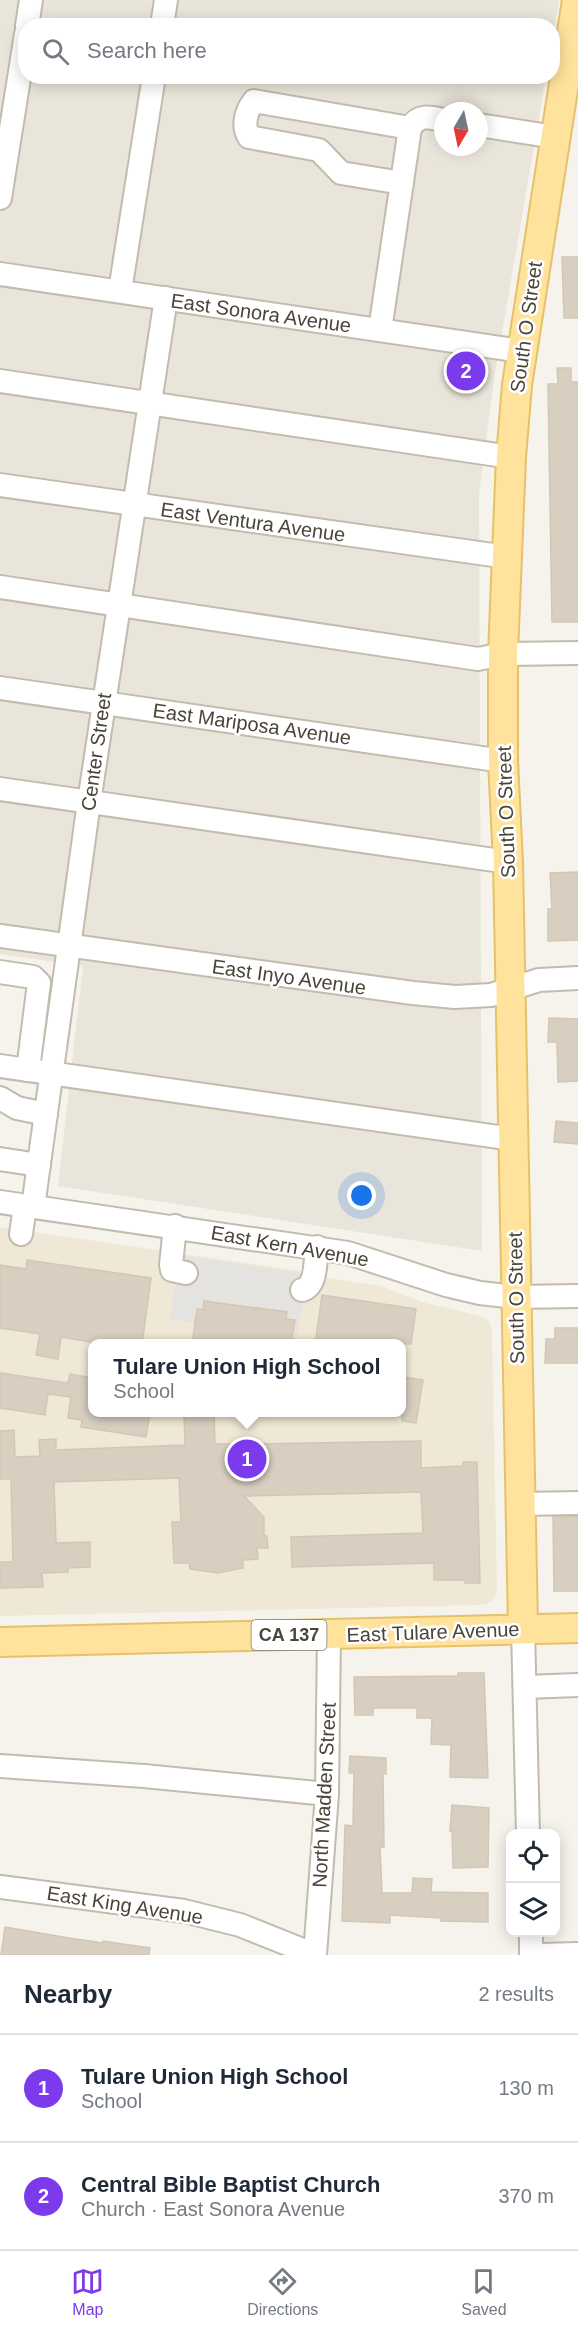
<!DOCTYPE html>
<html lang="en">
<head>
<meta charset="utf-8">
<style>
	:root { --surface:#fff; --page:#f6f6f7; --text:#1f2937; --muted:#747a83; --line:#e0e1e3; --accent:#7c3aed }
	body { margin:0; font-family:Helvetica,sans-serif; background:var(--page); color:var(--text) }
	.controls { position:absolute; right:18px; bottom:18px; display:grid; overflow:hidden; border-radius:12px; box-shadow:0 3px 15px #0003 }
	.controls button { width:54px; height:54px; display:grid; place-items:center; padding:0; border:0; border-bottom:2px solid var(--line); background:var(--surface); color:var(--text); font:30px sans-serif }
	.compass { position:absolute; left:434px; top:102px; width:54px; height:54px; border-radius:50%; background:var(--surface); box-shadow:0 3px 15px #0003; rotate:189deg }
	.you { position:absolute; left:362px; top:1196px; width:21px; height:21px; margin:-15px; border:4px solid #fff; border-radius:50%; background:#1a73e8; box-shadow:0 0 0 9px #1a73e833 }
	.badge { display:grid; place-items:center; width:39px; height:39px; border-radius:50%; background:var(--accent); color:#fff; font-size:20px; font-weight:700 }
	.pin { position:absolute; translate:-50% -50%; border:3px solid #fff; box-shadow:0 2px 6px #0006 }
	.popup { position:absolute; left:88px; top:1339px; width:318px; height:78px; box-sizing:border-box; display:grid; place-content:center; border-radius:12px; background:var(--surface); filter:drop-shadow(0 2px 4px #0005); font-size:20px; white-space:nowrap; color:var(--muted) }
	.popup b { font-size:22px; color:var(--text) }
	.popup::after { content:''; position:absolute; left:50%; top:100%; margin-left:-12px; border:12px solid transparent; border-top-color:var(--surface) }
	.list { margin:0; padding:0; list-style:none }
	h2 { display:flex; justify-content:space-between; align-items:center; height:78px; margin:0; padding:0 24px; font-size:26px }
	h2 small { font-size:20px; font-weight:400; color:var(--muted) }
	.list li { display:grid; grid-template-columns:39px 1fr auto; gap:18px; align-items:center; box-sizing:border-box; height:108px; padding:0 24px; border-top:2px solid var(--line) }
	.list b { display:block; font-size:22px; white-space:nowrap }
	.list p { margin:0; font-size:20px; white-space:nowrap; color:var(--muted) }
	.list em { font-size:20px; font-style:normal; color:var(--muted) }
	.icon { flex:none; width:33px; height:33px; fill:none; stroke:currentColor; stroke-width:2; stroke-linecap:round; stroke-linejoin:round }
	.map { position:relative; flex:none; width:578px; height:1955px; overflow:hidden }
	.search { position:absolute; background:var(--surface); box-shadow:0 3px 15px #0003; left:18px; right:18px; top:18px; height:66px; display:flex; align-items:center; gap:15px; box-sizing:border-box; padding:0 21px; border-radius:24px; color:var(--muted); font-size:22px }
	.sheet { height:294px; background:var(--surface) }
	nav { display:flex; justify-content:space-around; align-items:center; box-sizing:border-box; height:84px; border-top:2px solid var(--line); background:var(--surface); font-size:16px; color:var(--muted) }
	nav a { display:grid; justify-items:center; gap:3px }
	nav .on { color:var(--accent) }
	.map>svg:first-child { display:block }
	.residential { fill:#eae5da; fill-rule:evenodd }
	.education { fill:#efe8d6; fill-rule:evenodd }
	.parking { fill:#e5e3e0 }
	.building { fill:#d8cfc1; stroke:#d3c7b4; stroke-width:1.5 }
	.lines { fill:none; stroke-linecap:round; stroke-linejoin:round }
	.minor-casing { stroke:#c2bbae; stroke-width:26 }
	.major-casing { stroke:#e6c16a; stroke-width:32 }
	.minor { stroke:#fff; stroke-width:22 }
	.major { stroke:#ffe39c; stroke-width:28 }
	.labels { text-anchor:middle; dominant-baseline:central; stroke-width:5; stroke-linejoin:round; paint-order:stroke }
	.shield { fill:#fff; stroke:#817c74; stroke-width:1.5 }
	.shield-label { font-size:18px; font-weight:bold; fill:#4b4439 }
	.street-label { font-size:20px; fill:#4b4439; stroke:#fff }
</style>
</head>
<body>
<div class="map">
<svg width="578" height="1955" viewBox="0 0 578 1955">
	<rect width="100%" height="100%" fill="#f6f3ec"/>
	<path class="residential" d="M0,0h559l-6,38 -1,-12h-526v50l520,1 -51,296 -16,121 3,757 -424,-65 25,-220 -83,-12zM443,111h36v36h-36z"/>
	<path class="education" d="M0,1227l307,45 14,5 60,9 41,16 60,14 7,5 3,10 5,262 -2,5 -8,6 -7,1 -480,11zM92,1344h309v68h-309z"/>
	<polygon class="parking" points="179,1255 307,1274 297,1338 170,1319"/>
	<g class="building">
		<polygon points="562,257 578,257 578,318 564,318"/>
		<polygon points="557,368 571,368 571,382 578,382 578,622 552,622 548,384 558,384"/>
		<polygon points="578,872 578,940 548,941 548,909 552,909 550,873"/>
		<polygon points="549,1018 578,1019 578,1081 558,1082 557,1042 548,1042"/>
		<polygon points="556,1121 578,1123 578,1144 554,1142"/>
		<polygon points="27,1260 151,1278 142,1344 103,1344 61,1337 58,1359 36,1355 40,1334 0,1328 0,1265 26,1269"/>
		<polygon points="322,1295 416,1309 411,1344 315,1344"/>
		<polygon points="204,1301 287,1312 286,1319 295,1320 291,1344 192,1344 197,1309 203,1310"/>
		<polygon points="555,1328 578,1328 578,1363 545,1363 546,1339 555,1339"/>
		<polygon points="0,1373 68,1383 70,1374 93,1378 93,1413 150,1413 146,1437 81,1427 82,1420 68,1418 71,1397 48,1394 45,1415 0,1408"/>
		<polygon points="402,1377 423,1380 416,1423 402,1421"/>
		<polygon points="184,1413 214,1413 215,1444 233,1444 233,1447 256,1446 256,1444 421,1441 421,1468 463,1466 463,1462 477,1462 480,1583 465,1583 464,1580 434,1580 434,1563 292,1567 291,1537 423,1533 421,1492 244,1496 264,1517 264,1536 267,1536 268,1548 257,1548 258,1559 243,1560 243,1568 218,1573 190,1569 189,1563 174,1563 172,1522 181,1522 179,1478 54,1482 56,1543 90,1542 90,1567 68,1568 68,1572 42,1573 43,1587 0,1588 0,1562 13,1562 11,1479 0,1479 0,1431 14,1430 15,1457 40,1456 39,1440 56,1439 56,1450 185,1445"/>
		<polygon points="578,1516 578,1591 554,1591 553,1517"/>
		<polygon points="458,1673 484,1673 488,1778 450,1777 451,1745 431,1744 432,1718 417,1718 417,1708 373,1708 373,1715 355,1715 354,1677 458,1676"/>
		<polygon points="350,1756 386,1758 386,1774 383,1774 384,1847 380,1847 382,1893 412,1893 413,1878 432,1879 431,1892 488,1893 488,1922 441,1921 441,1918 390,1915 390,1923 342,1921 345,1825 353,1826 354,1773 349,1773"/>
		<polygon points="452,1805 489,1808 488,1867 453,1868 452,1831 450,1831"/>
		<polygon points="5,1927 69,1938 103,1943 103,1941 150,1948 149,1955 1,1955"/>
	</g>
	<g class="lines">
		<defs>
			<g id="minor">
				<polyline points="27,26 31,0"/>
				<polyline points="162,26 166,0"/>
				<polyline points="479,125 555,137"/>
				<path d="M402,183l-61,-10 -22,-23 -70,-13c-7,-11 -3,-26 5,-36l156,27"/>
				<polyline points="0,198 26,34"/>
				<polyline points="0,274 521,351"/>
				<polyline points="120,291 154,76"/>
				<path d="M380,330l30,-202c9,-14 19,-11 33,-8"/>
				<polyline points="0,381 511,457"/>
				<polyline points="0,485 507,557"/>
				<polyline points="0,587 478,659 503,654 578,653"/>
				<polyline points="0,688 503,761"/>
				<polyline points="0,789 508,862"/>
				<polyline points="0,936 413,993 455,997 491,995 539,980 578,978"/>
				<polyline points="0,972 33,977 39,983 28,1070"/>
				<polyline points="0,1066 513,1139"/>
				<polyline points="0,1098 17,1108 46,1114"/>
				<polyline points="0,1159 39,1165"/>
				<polyline points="0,1202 348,1253 446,1285 480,1293 516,1297 578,1296"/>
				<polyline points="33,1207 89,802 166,298"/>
				<polyline points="175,1226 171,1265 172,1270 186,1273"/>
				<polyline points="21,1234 25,1206"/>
				<path d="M302,1290c15,-4 13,-29 15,-43"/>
				<polyline points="521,1504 578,1503"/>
				<polyline points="523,1629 528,1834"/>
				<polyline points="525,1687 578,1685"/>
				<polyline points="0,1766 144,1776 327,1794"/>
				<polyline points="0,1887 184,1911 240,1925 315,1955"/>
				<polyline points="531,1932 531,1955"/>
				<polyline points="315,1955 327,1794 329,1634"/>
				<polyline points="538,1955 578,1954"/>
			</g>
			<g id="major">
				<polyline points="523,1629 508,862 503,761 503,654 511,457 517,385 577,0"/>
				<polyline points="0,1642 578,1628"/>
			</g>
		</defs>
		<use href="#minor" class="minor-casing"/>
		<use href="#major" class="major-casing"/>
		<use href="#minor" class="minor"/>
		<use href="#major" class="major"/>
	</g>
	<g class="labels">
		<rect class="shield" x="251.5" y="1620" width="75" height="30" rx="4.5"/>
		<g class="shield-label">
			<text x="289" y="1635">CA 137</text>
		</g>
		<g class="street-label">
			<text transform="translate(261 313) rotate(8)">East Sonora Avenue</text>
			<text transform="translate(526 327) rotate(-82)">South O Street</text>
			<text transform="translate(253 522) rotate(8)">East Ventura Avenue</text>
			<text transform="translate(252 724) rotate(8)">East Mariposa Avenue</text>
			<text transform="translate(96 752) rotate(-82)">Center Street</text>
			<text transform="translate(506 812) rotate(-92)">South O Street</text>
			<text transform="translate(289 977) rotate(8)">East Inyo Avenue</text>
			<text transform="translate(290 1246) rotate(10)">East Kern Avenue</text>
			<text transform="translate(516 1298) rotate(-91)">South O Street</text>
			<text transform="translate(433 1632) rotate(-2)">East Tulare Avenue</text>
			<text transform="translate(324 1795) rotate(-87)">North Madden Street</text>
			<text transform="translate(125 1905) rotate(9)">East King Avenue</text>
		</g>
	</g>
</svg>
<div class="controls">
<button><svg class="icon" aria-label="locate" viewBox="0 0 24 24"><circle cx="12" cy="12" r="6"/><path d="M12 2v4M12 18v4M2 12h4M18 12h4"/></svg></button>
<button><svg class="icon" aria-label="layers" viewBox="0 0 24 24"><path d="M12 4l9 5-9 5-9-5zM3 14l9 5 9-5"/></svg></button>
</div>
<svg class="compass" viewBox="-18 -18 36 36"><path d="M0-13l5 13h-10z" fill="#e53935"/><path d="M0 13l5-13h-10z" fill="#747a83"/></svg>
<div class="you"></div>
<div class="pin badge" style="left:247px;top:1459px">1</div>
<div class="popup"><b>Tulare Union High School</b>School</div>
<div class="pin badge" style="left:466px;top:371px">2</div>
<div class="search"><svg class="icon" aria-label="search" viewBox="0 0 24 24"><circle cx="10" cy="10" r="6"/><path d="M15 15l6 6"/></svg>Search here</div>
</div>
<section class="sheet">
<h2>Nearby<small>2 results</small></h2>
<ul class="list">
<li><span class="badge">1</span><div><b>Tulare Union High School</b><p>School</p></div><em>130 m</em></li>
<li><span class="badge">2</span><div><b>Central Bible Baptist Church</b><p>Church · East Sonora Avenue</p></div><em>370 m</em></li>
</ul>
</section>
<nav>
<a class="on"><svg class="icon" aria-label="map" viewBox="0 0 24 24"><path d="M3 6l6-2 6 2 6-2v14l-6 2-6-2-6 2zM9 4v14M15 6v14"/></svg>Map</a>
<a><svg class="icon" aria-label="directions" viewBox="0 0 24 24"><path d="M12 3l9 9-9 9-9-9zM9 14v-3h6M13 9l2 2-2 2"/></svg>Directions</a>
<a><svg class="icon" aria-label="saved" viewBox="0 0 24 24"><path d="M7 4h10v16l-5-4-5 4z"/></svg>Saved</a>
</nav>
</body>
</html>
